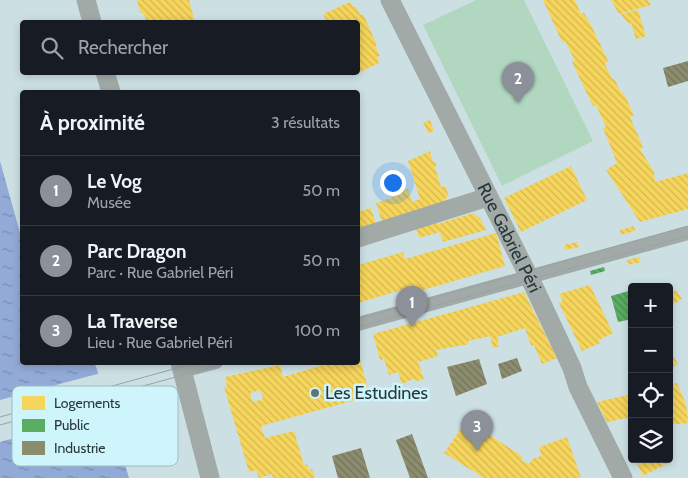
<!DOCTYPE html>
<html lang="fr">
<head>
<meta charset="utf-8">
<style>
	:root { --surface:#171b24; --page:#20242c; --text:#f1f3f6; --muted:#9ea1a6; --line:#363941; --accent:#8c9099 }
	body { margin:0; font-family:Cabin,sans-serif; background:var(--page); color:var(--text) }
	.controls { position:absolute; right:15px; bottom:15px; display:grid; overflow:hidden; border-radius:5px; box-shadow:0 2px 8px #0003 }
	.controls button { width:45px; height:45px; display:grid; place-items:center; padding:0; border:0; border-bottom:1px solid var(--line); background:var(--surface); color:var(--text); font:25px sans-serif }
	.you { position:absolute; left:392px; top:182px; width:18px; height:18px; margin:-12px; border:4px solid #fff; border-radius:50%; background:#1a73e8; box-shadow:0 0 0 8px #1a73e833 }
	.badge { display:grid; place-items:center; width:32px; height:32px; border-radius:50%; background:var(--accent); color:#fff; font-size:16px; font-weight:700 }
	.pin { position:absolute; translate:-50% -41px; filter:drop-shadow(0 1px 2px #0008) }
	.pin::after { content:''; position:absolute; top:26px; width:18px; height:15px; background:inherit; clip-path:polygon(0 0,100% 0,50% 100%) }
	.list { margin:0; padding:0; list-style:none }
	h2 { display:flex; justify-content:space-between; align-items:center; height:65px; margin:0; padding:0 20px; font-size:21px }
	h2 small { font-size:16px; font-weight:400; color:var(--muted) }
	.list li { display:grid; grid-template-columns:32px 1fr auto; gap:15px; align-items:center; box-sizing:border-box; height:70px; padding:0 20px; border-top:1px solid var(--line) }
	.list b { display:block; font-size:19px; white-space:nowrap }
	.list p { margin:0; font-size:16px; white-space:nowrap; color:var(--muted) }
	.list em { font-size:16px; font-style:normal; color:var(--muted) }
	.icon { flex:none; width:28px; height:28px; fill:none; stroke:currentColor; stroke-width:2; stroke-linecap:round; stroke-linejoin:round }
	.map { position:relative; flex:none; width:688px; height:478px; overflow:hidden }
	.search { position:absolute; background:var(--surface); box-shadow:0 2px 8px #0003; left:20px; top:20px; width:340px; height:55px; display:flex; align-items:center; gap:12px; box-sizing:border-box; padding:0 18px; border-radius:5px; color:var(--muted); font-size:19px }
	.panel { position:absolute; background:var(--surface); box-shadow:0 2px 8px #0003; left:20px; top:90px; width:340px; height:275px; border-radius:5px }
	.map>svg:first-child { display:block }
	.park { fill:#b2d7c1 }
	.water { fill:url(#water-ripples) }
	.pier { fill:#cce0e4 }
	.homes { fill:url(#homes-back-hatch); fill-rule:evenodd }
	.public { fill:url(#public-back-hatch) }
	.industry { fill:url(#industry-back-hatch) }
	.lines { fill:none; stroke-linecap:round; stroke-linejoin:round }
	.pedestrian { stroke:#a2aaa8; stroke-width:14 }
	.minor { stroke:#a2aaa8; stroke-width:19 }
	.tram { stroke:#99a4a3; stroke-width:1 }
	.poi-dot { fill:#617276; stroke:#cef5fb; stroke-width:2 }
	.labels { text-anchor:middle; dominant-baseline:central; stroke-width:5; stroke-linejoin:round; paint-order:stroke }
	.street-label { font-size:18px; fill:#28373a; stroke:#cef5fb }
	.poi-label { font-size:18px; fill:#28373a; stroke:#cef5fb; text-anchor:start }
	.key { fill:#cef5fb; stroke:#9cbcc1; stroke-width:1 }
	.key-label { font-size:14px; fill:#28373a }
</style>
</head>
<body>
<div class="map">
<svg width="688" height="478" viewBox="0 0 688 478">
	<defs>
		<pattern id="water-ripples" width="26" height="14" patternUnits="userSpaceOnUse" patternTransform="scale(1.25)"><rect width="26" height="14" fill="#92aad6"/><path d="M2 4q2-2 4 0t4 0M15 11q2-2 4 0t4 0" fill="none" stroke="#778baf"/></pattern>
		<pattern id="homes-back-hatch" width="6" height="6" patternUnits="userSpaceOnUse" patternTransform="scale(1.25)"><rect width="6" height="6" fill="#f6d55c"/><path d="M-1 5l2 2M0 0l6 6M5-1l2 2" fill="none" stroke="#d3b751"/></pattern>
		<pattern id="public-back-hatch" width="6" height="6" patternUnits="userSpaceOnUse" patternTransform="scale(1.25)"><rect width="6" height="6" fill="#5aae61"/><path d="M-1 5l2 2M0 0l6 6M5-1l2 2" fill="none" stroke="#4a8e51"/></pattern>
		<pattern id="industry-back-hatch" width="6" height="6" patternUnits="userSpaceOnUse" patternTransform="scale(1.25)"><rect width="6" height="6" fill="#8c8c6e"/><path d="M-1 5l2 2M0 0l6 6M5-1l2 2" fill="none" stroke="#72735b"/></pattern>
	</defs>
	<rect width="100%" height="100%" fill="#cce0e4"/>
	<polygon class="park" points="476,0 524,0 593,141 502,186 423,25"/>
	<polygon class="water" points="0,161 22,240 22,362 95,363 129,478 0,478"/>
	<polygon class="pier" points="101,373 113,412 0,442 0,400"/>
	<g class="homes">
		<polygon points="137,0 189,0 195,22 139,22 146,20 144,14 140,12"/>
		<polygon points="543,0 575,0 581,14 584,13 592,27 608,61 605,64 612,79 614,78 621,93 623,92 634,115 630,117 643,147 640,149 654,172 655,182 688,173 688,209 640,222 606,170 617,163 603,128 606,127 596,105 593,106 572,62 575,61 565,41 562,42"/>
		<polygon points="611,0 648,0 651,5 619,14"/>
		<polygon points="350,2 353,7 356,6 360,15 363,14 377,45 375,46 380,56 377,57 379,63 352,76 350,72 358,72 358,22 327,22 323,14"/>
		<polygon points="638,10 646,36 636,39 631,23 628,24 621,14"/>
		<polygon points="430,120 434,131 428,133 423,122"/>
		<polygon points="430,151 433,162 437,163 435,167 441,187 445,186 449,196 445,198 448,205 382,222 376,203 394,197 392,194 408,189 412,202 420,199 408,161"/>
		<polygon points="571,166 587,200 521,232 504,198"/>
		<polygon points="371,208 377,228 358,234 358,212"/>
		<polygon points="473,213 480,218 486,230 443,242 440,232 419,238 416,228 437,221 438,224"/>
		<polygon points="634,226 635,231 621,235 620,230"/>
		<polygon points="496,233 505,266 413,293 411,287 358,303 358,265 403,252 405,259"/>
		<polygon points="577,242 579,247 565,250 564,245"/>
		<polygon points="639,257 641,262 628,265 627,260"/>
		<polygon points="590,285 613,333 599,340 600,343 582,351 559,303 563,301 559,294"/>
		<polygon points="676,290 682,299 672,305 669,294"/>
		<polygon points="524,292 557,358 542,364 534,345 531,346 525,328 497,337 499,346 493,348 490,336 468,341 469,344 436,350 438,356 418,362 424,379 417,381 413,379 402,384 398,372 389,375 384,359 380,360 373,334"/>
		<polygon points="669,349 678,364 669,369"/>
		<path d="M358,352l12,44 -109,30 4,12 29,-7 10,34 3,-1 2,6 3,-1 3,9h-42l-1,-4 -13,4 -3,-8 -7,2 -25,-85 3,-1 -2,-9 55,-12 3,12 50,-15h25zM260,390l3,9 -10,3 -3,-9z"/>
		<polygon points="677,383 686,404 688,423 669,425 669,385"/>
		<polygon points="632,394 632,417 607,422 597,402"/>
		<polygon points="467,420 523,457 521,460 529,464 534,458 542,456 539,447 567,437 581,478 484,478 444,453"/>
		<polygon points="635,459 666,459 668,463 643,476"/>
	</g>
	<g class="public">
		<polygon points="604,267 605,271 591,275 590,271"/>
		<polygon points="632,290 632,319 618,322 611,296"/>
	</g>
	<g class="industry">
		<polygon points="688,61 688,81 668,87 663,68"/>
		<polygon points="517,358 522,371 502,379 498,364"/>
		<polygon points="479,359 487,384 456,396 447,367"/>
		<polygon points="412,434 428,478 410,478 405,464 396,440"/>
		<polygon points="361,448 370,478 338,478 332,456"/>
	</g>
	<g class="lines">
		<g class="pedestrian">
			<polyline points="358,324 688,233"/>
			<polyline points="182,371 216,362"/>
		</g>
		<g class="minor">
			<polyline points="86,0 92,22"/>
			<path id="s1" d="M390,0l145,289 37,79 6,19 45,91"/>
			<polyline points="105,72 111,92"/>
			<polyline points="358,238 488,197"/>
			<polyline points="180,362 210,478"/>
		</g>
		<g class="tram">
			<polyline points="358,319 688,226"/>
			<polyline points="358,327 688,236"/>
			<polyline points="0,417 199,362"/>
			<polyline points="0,425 231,362"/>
		</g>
	</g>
	<circle class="poi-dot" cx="315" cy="393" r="5"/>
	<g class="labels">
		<g class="street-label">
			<text stroke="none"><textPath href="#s1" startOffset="266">Rue Gabriel Péri</textPath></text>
		</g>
		<g class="poi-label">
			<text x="325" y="393">Les Estudines</text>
		</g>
	</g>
	<rect x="12" y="386" width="166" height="80" rx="8" class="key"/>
	<rect x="22" y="396" width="23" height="14" fill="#f6d55c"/>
	<rect x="22" y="419" width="23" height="13" fill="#5aae61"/>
	<rect x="22" y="441" width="23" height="14" fill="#8c8c6e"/>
	<g class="key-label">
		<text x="54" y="408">Logements</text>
		<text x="54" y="430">Public</text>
		<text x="54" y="453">Industrie</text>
	</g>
</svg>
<div class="controls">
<button>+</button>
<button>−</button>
<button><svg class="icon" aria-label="locate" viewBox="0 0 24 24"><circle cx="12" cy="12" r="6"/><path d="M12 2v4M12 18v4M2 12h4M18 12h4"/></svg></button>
<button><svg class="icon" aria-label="layers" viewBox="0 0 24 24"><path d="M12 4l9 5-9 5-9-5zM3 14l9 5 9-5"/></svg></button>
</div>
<div class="you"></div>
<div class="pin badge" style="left:412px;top:327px">1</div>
<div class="pin badge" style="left:518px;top:103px">2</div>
<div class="pin badge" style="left:477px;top:451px">3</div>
<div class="search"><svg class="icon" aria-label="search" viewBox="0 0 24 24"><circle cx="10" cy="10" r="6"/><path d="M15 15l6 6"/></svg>Rechercher</div>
<section class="panel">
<h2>À proximité<small>3 résultats</small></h2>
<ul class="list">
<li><span class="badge">1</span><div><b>Le Vog</b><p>Musée</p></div><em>50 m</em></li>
<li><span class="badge">2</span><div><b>Parc Dragon</b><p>Parc · Rue Gabriel Péri</p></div><em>50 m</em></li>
<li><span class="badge">3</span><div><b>La Traverse</b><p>Lieu · Rue Gabriel Péri</p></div><em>100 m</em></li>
</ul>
</section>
</div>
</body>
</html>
